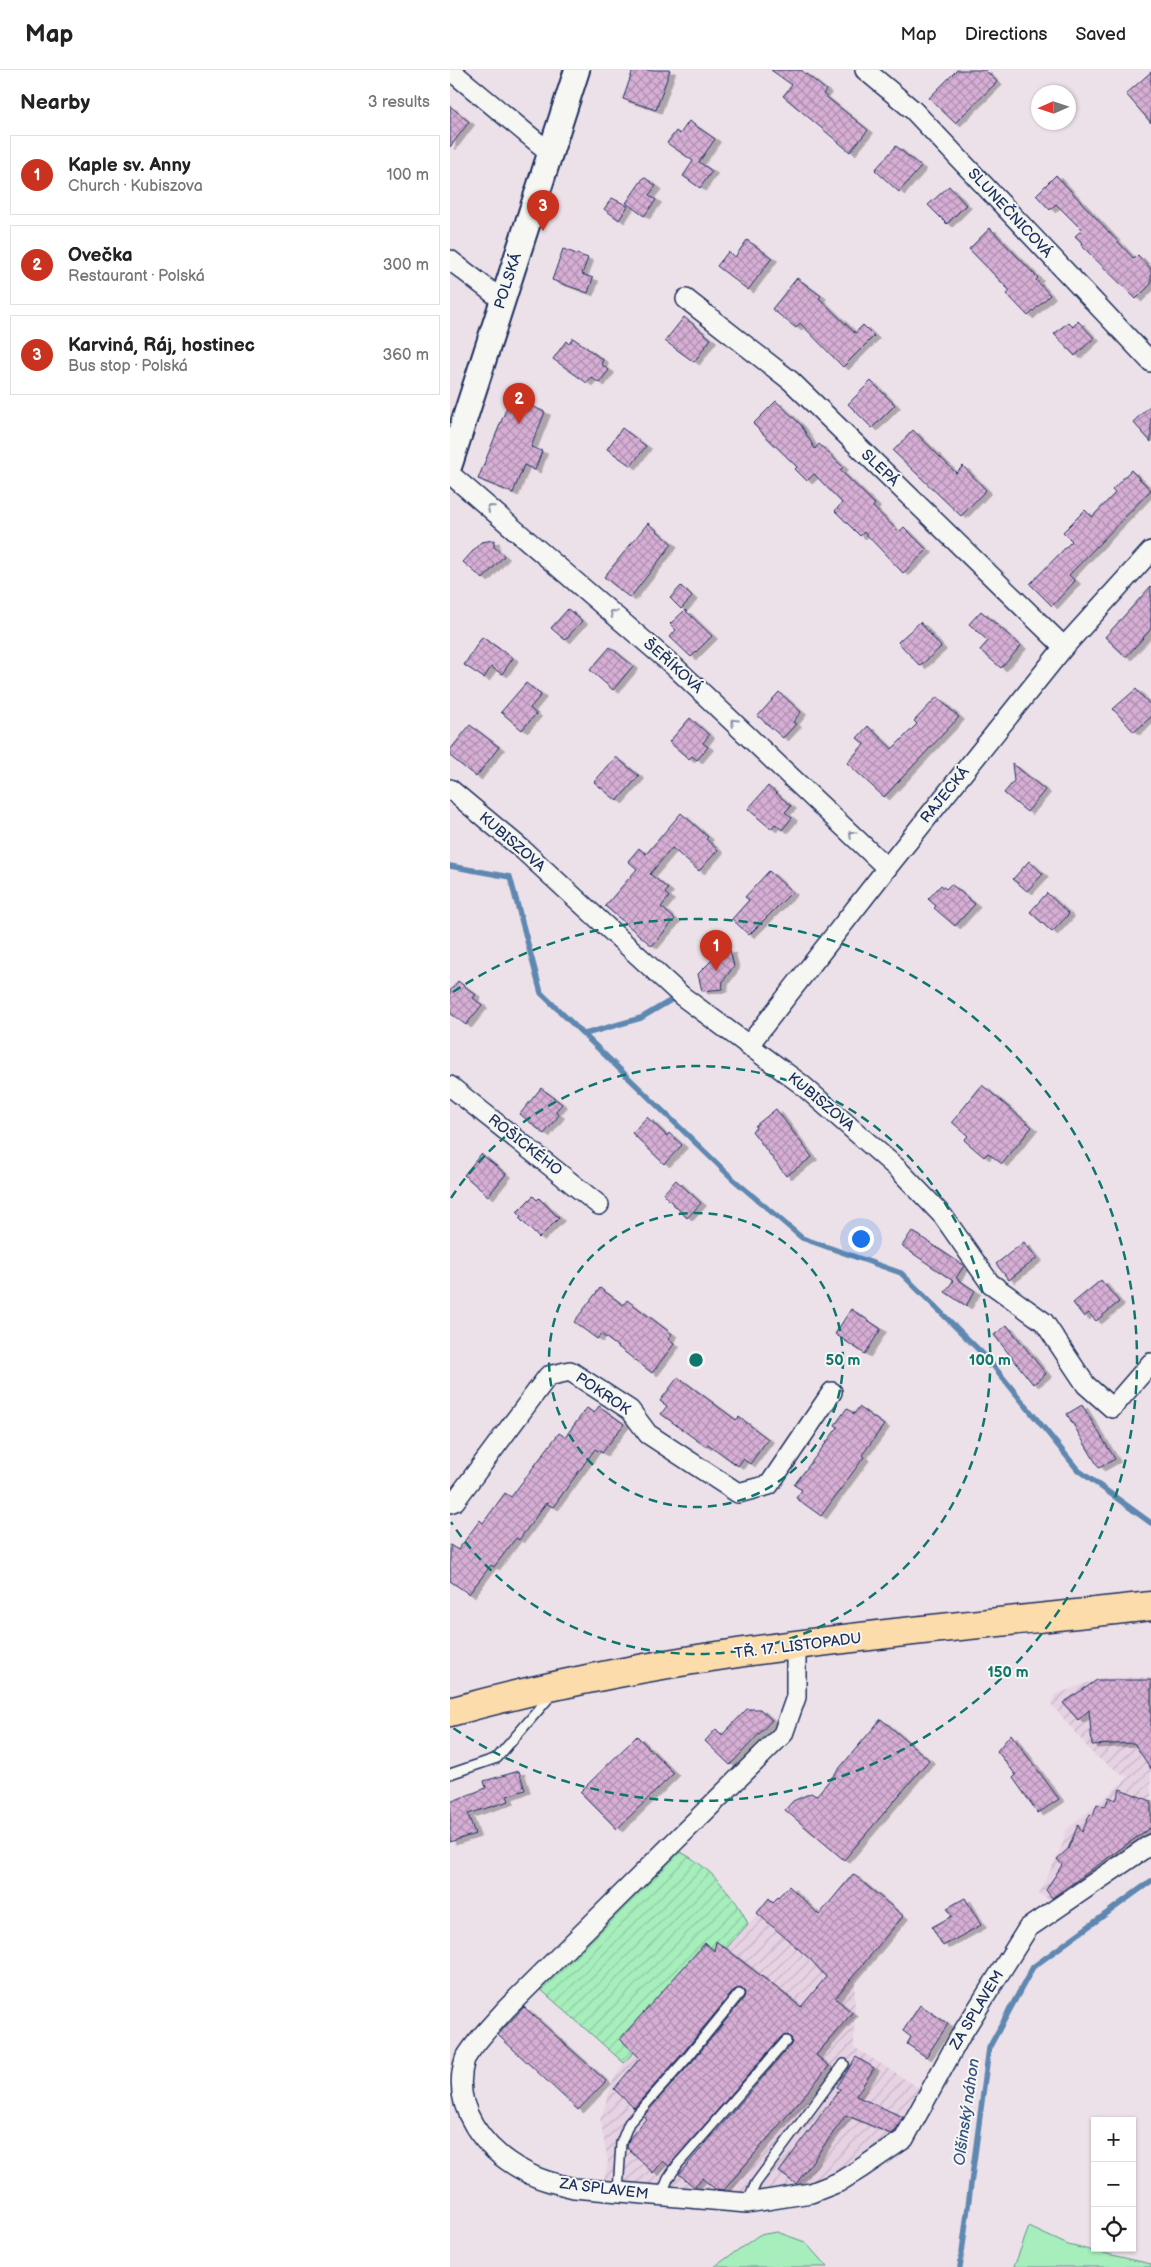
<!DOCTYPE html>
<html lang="en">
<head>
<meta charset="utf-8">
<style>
	:root { --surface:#fff; --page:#f2f2f2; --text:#222; --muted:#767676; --line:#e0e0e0; --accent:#c8321e }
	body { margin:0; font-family:"Balsamiq Sans",sans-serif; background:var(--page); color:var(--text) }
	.controls { position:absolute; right:15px; bottom:15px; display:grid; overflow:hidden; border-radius:0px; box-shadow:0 1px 4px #0004 }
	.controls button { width:45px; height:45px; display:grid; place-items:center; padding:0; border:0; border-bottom:1px solid var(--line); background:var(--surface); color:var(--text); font:25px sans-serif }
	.compass { position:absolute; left:581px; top:15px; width:45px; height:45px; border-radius:50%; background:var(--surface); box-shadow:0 1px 4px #0004; rotate:267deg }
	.you { position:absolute; left:410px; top:1168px; width:18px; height:18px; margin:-12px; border:4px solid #fff; border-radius:50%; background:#1a73e8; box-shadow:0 0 0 8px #1a73e833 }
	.badge { display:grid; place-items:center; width:32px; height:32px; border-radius:50%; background:var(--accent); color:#fff; font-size:16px; font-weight:700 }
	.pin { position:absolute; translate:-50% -41px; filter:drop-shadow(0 1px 2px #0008) }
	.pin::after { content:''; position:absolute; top:26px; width:18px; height:15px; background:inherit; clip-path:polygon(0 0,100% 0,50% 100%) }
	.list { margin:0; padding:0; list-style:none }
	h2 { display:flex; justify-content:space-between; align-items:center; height:65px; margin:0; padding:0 20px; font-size:21px }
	h2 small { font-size:16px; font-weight:400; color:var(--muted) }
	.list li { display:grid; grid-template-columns:32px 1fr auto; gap:15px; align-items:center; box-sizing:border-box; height:80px; margin:0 10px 10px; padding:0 10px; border:1px solid var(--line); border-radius:0px }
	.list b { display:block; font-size:19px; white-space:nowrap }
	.list p { margin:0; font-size:16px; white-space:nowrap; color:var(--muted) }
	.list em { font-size:16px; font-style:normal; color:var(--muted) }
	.icon { flex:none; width:28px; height:28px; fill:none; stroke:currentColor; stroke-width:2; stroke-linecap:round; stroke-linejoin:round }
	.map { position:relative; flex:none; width:701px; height:2197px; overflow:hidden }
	header { display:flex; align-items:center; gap:30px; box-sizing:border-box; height:70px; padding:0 25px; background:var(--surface); border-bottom:1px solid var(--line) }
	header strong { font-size:24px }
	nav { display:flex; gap:28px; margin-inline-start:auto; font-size:18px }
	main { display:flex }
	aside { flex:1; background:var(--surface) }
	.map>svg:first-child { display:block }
	.industrial { fill:url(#industrial-furrows) }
	.grass { fill:#a6eebb; stroke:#608e8c }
	.garden { fill:url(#garden-furrows); stroke:#608e8c }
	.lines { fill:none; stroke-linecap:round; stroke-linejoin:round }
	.stream { stroke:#5e88b1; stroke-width:5.5 }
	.building { fill:url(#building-cross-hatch); stroke:#1b2f5e; filter:url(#shadow) }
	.service-casing { stroke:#1b2f5e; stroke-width:12 }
	.minor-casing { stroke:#1b2f5e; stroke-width:22 }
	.tertiary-casing { stroke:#1b2f5e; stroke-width:28 }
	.primary-casing { stroke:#1b2f5e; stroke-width:31 }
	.service { stroke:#f6f6f2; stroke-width:9 }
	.minor { stroke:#f6f6f2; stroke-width:19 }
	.tertiary { stroke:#f6f6f2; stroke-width:24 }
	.primary { stroke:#fddcac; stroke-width:28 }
	.oneway { stroke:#8892a8 }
	.ring { fill:none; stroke:#0f766e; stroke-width:2.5; stroke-dasharray:9 6 }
	.labels { text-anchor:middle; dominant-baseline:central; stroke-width:4; stroke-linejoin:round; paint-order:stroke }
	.street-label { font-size:15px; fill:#1b2f5e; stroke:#f6f6f2 }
	.water-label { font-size:16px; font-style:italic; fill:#375481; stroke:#f6f6f2 }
	.centre { fill:#0f766e; stroke:#f6f6f2; stroke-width:2.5 }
	.ring-label { font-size:15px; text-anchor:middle; font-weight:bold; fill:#0f766e; stroke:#f6f6f2; stroke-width:4; stroke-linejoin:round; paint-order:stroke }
</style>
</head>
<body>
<header>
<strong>Map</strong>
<nav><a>Map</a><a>Directions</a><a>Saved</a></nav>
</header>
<main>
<aside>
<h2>Nearby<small>3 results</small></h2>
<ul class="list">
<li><span class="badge">1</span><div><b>Kaple sv. Anny</b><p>Church · Kubiszova</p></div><em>100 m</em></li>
<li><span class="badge">2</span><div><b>Ovečka</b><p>Restaurant · Polská</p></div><em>300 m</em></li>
<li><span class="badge">3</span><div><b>Karviná, Ráj, hostinec</b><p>Bus stop · Polská</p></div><em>360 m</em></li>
</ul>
</aside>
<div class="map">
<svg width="701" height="2197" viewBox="0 0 701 2197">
	<defs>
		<pattern id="industrial-furrows" width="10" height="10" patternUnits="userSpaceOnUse" patternTransform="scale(1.25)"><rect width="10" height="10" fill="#e6d2e3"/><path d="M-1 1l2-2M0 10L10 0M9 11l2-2" fill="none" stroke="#c5b5c5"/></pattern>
		<pattern id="garden-furrows" width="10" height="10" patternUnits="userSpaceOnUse" patternTransform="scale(1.25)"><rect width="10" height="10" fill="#a6eebb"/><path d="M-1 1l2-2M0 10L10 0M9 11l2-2" fill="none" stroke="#8ecca3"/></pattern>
		<pattern id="building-cross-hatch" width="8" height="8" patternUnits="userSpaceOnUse" patternTransform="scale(1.25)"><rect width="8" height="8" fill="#d7afd5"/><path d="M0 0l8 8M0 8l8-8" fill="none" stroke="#ae8fb0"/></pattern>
		<filter id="shadow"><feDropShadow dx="5.5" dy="3" stdDeviation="0" flood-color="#0004"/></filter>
	</defs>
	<rect width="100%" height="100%" fill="#ede1e9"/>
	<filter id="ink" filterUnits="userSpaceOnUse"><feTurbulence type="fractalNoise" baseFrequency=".02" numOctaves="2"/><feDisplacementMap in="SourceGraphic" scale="10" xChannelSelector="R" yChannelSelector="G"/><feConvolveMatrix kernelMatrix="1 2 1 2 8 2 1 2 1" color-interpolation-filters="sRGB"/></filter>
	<g filter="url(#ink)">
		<g class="industrial">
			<polygon points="701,1607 701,1768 608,1835 589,1824 613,1773 615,1761 678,1708 644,1685 601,1634 605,1625 650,1608"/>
			<polygon points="404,1803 455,1847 405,1910 404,1977 474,2021 449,2070 386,2107 297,2129 153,2113 158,2092 150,2050 163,2011 174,1993 321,1829 359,1859"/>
		</g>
		<g class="grass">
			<polygon points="579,2157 618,2175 701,2194 701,2197 564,2197"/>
			<polygon points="327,2162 355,2172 377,2197 264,2197 309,2165"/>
		</g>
		<path class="garden" d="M228,1781c27,11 59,46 70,73l-124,139 -85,-75z"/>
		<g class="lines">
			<g class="stream">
				<polyline points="0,796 60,807 91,923 283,1109 352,1168 451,1203 537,1288 628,1400 701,1453"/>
				<polyline points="135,964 191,948 228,926"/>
				<polyline points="510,2197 539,1978 583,1897 701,1811"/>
			</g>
		</g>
		<g class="building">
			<polygon points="183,0 220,0 206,40 173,29"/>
			<polygon points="321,0 351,0 376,20 373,24 418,60 400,82 333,26 342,15"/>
			<polygon points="507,0 535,0 547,12 505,53 479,28"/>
			<polygon points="701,2 701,53 676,24"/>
			<polygon points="0,36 19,52 0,77"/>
			<polygon points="239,51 265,69 249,92 262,101 250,118 233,106 243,91 217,73 226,61 230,64"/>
			<polygon points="446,76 471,97 449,122 425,100"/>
			<polygon points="606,105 684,189 688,185 701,199 701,214 686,229 631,175 632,173 625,166 632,160 606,134 600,140 586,125"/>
			<polygon points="194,107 206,116 199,125 206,130 194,146 176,133"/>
			<polygon points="499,116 516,135 497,154 478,135"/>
			<polygon points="162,128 178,136 169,150 154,139"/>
			<polygon points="540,158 588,208 586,210 600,225 578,246 557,224 560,221 519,179"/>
			<polygon points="297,170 322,188 298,220 267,196 278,182 285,187"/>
			<polygon points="113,179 138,188 132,204 143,208 138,223 102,210"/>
			<polygon points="347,208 371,226 369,228 405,263 413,255 424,266 393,297 350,253 346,258 322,239"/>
			<polygon points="234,247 261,269 244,292 215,271"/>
			<polygon points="628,251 644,268 625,286 604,264 618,252 623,257"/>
			<polygon points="123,268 153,290 151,294 159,300 149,313 141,307 137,313 103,289 116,271 119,274"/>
			<polygon points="421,311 445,335 422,358 398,334"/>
			<polygon points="61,327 95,342 81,377 92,381 85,400 74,395 63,423 28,409"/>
			<polygon points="326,331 351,355 365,379 369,374 393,397 390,400 425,434 423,437 449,462 454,457 477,480 453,503 414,462 410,466 385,441 392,433 364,404 357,411 345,399 347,397 303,354"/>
			<polygon points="701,335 701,372 683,352"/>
			<polygon points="172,358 196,376 181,396 157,379"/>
			<polygon points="463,360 506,403 513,396 536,420 511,446 443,381"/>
			<polygon points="681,400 701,420 619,505 625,511 602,536 580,514 622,471 613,462 635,440 642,447 665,423 662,420"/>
			<polygon points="198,453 222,474 180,528 154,507"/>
			<polygon points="44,470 44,477 54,486 33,509 13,492 31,472"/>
			<polygon points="231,516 242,527 231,539 220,528"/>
			<polygon points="701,516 701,559 676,587 655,567"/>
			<polygon points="118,539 132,551 115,570 101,558"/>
			<polygon points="235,540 262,566 241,587 220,567 226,560 220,554"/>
			<polygon points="531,541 571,576 551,598 530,580 538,571 519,554"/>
			<polygon points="470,552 491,577 470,596 448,572"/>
			<polygon points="32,567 63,588 52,604 41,597 34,608 14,595"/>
			<polygon points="160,577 183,596 163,620 140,600"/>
			<polygon points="76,613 91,625 80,638 86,644 72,660 51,642"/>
			<polygon points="686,619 701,636 701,647 684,662 663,639"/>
			<polygon points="329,622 351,642 343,652 346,654 333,668 308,646"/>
			<polygon points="487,627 509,647 434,727 397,693 414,674 407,668 418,656 442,679 467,654 464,651"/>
			<polygon points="240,648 259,665 253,673 258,677 247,690 242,686 239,689 219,672"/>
			<polygon points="20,655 49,677 26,707 0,686 0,680"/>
			<polygon points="166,687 189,706 167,731 144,712"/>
			<polygon points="562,693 595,720 577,742 554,723 564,711"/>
			<polygon points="318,716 341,736 335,742 342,748 332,760 325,754 321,759 298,739"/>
			<polygon points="231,743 258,767 256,769 268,780 249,801 222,778 200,804 218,819 215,823 219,827 211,837 225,849 202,876 155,836 187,799 178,791 189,778 196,784"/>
			<polygon points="579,791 593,804 577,821 563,809"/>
			<polygon points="319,801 342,822 299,865 282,849 299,830 295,827"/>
			<polygon points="501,814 525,834 505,856 484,838 486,836 478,829 491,815 496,819"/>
			<polygon points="597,823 619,844 602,862 580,842"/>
			<polygon points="280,880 284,896 273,911 272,919 252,921 248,904 269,883"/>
			<polygon points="8,911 26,925 23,928 32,935 16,955 0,943 0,921"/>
			<polygon points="532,1015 582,1057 552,1094 538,1083 534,1087 514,1070 518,1066 502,1052"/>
			<polygon points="91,1018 112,1034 105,1042 109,1045 94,1064 70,1044"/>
			<polygon points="326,1039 362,1087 336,1106 302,1061 306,1058 305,1056"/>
			<polygon points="197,1047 217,1066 219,1063 232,1075 214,1094 182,1063"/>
			<polygon points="31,1084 56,1104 38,1126 14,1105"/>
			<polygon points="226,1110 251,1133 237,1148 213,1124"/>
			<polygon points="83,1126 87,1130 89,1128 109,1148 89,1168 69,1148 71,1146 67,1142"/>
			<polygon points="462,1161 514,1196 506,1208 525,1221 516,1236 495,1222 503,1211 452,1176"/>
			<polygon points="574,1172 587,1188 559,1210 546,1194"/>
			<polygon points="651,1210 669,1232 646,1251 639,1243 634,1247 623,1233"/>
			<polygon points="150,1218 173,1235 177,1230 222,1264 218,1269 224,1274 202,1303 151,1264 147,1269 124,1252"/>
			<polygon points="401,1239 431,1259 415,1284 385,1264"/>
			<polygon points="557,1255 596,1304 583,1314 544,1265"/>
			<polygon points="228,1307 286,1350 289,1347 318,1369 300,1394 293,1389 288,1396 258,1374 256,1377 211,1344 217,1336 210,1331"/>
			<polygon points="632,1335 665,1389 649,1398 617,1344"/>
			<polygon points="149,1336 174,1354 152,1383 145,1379 103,1437 96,1433 69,1470 66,1468 44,1497 41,1495 19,1524 0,1511 0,1475 8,1480 30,1450 33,1453 55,1423 61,1427 109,1363 115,1367 137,1338 144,1343"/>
			<polygon points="409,1337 434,1355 412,1385 414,1387 371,1446 346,1428 352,1420 344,1415 388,1357 385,1355 397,1338 404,1344"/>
			<polygon points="647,1610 701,1610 701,1699 684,1673 642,1675 639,1640 628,1650 613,1633"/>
			<polygon points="297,1639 310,1639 322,1650 280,1695 255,1671 266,1659 272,1665"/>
			<polygon points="431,1649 479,1690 394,1790 335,1740 343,1731 361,1723 366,1726"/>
			<polygon points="561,1664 609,1729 588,1743 563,1708 566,1705 547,1681"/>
			<polygon points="187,1666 224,1703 167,1759 130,1722"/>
			<polygon points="69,1701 75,1720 57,1726 59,1731 18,1744 25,1764 0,1772 0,1732 36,1718 34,1711"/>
			<polygon points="670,1719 701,1731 701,1757 602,1828 596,1820 612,1795 607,1789 618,1779 628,1755 632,1762 640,1744 643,1745 647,1734 655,1737 659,1727 666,1730"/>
			<polygon points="403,1804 453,1846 385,1928 402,1943 366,1985 379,1996 274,2120 265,2119 252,2108 244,2117 229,2104 341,1975 342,1969 338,1965 331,1967 219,2096 213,2091 203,2103 177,2078 179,2069 196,2049 193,2046 242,1992 294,1928 295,1922 290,1918 284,1920 232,1984 184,2038 164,2019 190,1988 170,1969 248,1881 255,1873 264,1881 266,1871 351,1937 376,1907 361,1890 307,1843 319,1828 323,1832 339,1816 369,1845"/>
			<polygon points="515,1828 531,1855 493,1876 482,1857 502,1846 497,1838"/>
			<polygon points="470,1935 498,1954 476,1987 457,1974 461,1967 453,1961"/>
			<polygon points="74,1937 156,2011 128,2040 48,1965"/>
			<polygon points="406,1987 424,1998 406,2026 453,2047 445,2061 441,2064 396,2045 346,2114 329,2102 390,2019 387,2017"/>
		</g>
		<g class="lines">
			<defs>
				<g id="service">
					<polyline points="0,1704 47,1688 103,1623"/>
					<polyline points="168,2122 171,2073 179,2053 237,1988 289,1924"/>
					<polyline points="211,2126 218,2109 228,2094 336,1971"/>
					<polyline points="297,2133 306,2113 394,1994"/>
				</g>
				<g id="minor">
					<polyline points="0,0 99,82"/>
					<polyline points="415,0 463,40 701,292"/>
					<polyline points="0,190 52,230"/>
					<polyline points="236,229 341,311 614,577"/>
					<polyline points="0,404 226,598 437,798"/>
					<polyline points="0,719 73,780 232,926 351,1014 448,1099 493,1146 540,1213 594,1252 636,1315 662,1338 701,1293"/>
					<polyline points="298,976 437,798 614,577 701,481"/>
					<polyline points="0,1016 149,1135"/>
					<polyline points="0,1433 5,1431 98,1306 120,1301 180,1340 198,1364 288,1423 319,1415 382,1322"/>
					<path d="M346,1576v51l-13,37 -277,275c-14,16 -30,31 -41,50 -15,48 19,91 59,112 15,9 33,13 50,17l173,15 64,-10 28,-11 21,-13 44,-30 57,-104 67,-107 123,-84"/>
				</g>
				<polyline id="tertiary" points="0,394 127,0"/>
				<path id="primary" d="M0,1642c228,-64 466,-80 701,-106"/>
			</defs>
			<use href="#service" class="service-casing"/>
			<use href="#minor" class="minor-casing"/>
			<use href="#tertiary" class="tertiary-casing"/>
			<use href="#primary" class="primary-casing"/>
			<use href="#service" class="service"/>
			<use href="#minor" class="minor"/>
			<use href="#tertiary" class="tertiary"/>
			<use href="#primary" class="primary"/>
		</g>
		<defs><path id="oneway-chevron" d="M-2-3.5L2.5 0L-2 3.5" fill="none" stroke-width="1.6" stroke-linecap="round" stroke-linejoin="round" transform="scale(1.25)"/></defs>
		<g class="oneway">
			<use href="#oneway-chevron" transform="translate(40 438) rotate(-139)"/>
			<use href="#oneway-chevron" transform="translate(163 543) rotate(-139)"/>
			<use href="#oneway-chevron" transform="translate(284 652) rotate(-136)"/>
			<use href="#oneway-chevron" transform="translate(402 764) rotate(-136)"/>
		</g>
	</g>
	<g class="ring">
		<circle cx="246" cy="1290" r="147"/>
		<path d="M1 1128A294 294 0 1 1 1 1452"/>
		<path d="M3 922A441 441 0 1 1 3 1658"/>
	</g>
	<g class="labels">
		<g class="street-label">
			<text transform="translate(560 143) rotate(47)">SLUNEČNICOVÁ</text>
			<text transform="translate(58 211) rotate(-72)">POLSKÁ</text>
			<text transform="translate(430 398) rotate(44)">SLEPÁ</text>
			<text transform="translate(223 596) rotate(42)">ŠEŘÍKOVÁ</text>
			<text transform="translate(495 725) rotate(-51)">RAJECKÁ</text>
			<text transform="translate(62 772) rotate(41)">KUBISZOVA</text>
			<text transform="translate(371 1032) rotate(40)">KUBISZOVA</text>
			<text transform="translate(75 1075) rotate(38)">ROŠICKÉHO</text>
			<text transform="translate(153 1324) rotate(34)">POKROK</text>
			<text transform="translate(348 1576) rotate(-7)">TŘ. 17. LISTOPADU</text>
			<text transform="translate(527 1940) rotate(-59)">ZA SPLAVEM</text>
			<text transform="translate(154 2119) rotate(7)">ZA SPLAVEM</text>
		</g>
		<g class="water-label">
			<text transform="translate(517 2042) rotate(-82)">Olšinský náhon</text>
		</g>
	</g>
	<circle cx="246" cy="1290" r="8" class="centre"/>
	<g class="ring-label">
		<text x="393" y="1295">50 m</text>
		<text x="540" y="1295">100 m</text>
		<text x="558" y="1607">150 m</text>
	</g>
</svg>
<div class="controls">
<button>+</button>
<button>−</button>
<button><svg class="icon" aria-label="locate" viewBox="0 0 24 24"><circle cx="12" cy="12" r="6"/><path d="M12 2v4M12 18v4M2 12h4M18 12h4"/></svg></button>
</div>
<svg class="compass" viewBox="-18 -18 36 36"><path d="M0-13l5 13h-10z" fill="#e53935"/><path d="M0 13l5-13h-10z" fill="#767676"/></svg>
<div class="you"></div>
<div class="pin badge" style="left:266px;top:901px">1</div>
<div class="pin badge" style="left:69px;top:354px">2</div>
<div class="pin badge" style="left:93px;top:161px">3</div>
</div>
</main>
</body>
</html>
